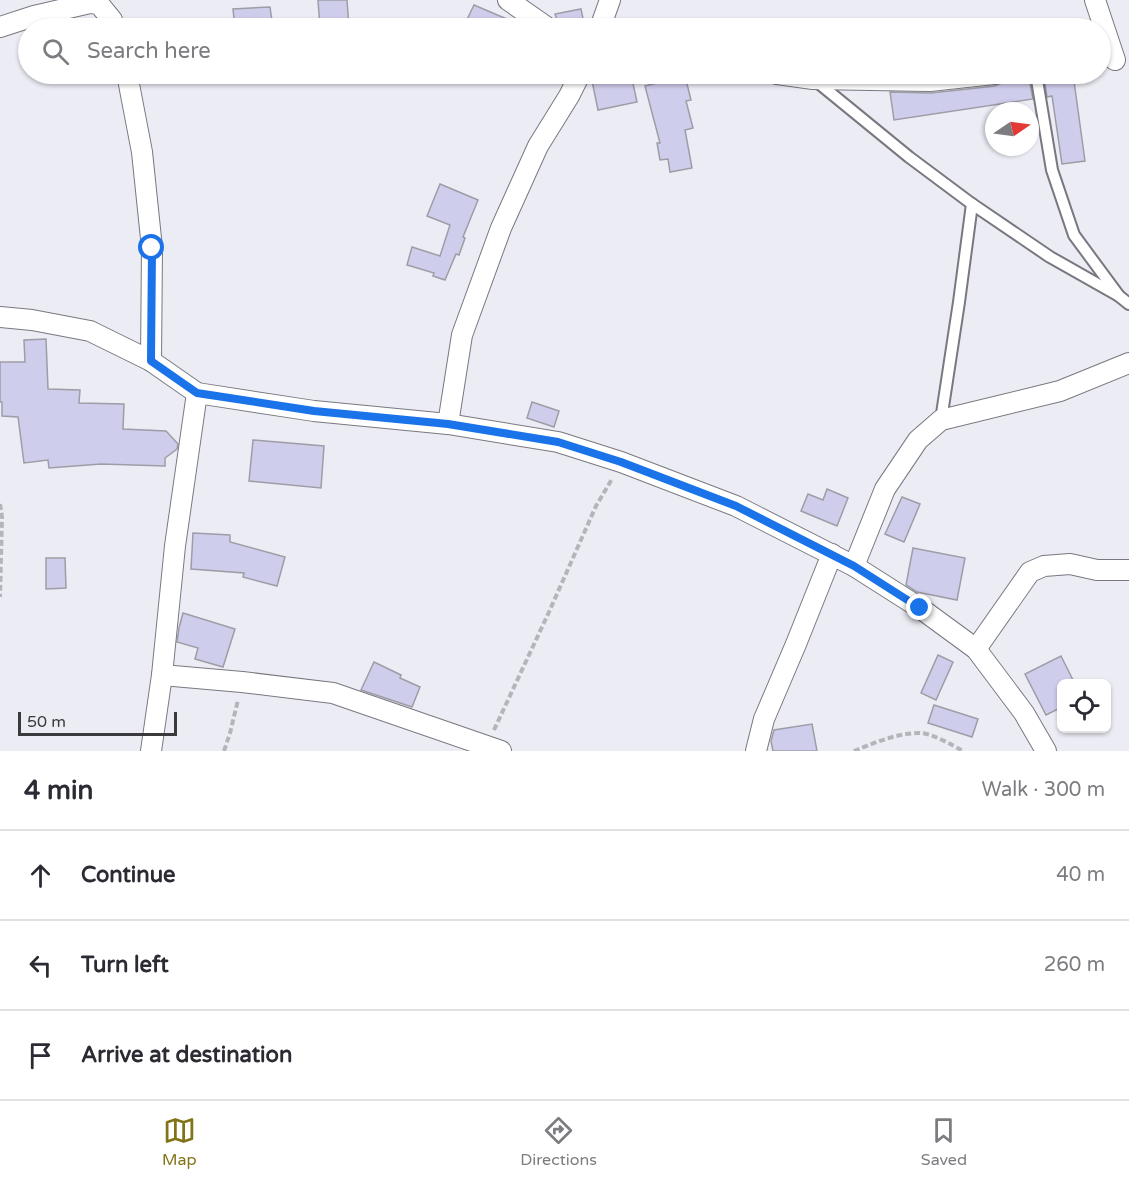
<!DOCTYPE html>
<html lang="en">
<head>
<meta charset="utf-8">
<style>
	:root { --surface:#fff; --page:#f7f7f7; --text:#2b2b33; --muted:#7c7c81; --line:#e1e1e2; --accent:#817416 }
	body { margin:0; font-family:"Varela Round",sans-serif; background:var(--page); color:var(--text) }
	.controls { position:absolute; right:18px; bottom:18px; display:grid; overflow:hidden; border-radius:9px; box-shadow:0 2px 4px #0004 }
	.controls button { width:54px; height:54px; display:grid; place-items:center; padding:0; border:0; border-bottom:2px solid var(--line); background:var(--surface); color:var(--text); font:30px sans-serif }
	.compass { position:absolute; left:985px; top:102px; width:54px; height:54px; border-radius:50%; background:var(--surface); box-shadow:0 2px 4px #0004; rotate:77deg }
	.scale { position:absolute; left:18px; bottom:15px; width:159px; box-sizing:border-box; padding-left:6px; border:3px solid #3a3a3d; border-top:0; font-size:16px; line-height:21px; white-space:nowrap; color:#3a3a3d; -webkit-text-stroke:4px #ececf5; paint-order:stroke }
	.stop { position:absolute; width:18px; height:18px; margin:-14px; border:4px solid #1a73e8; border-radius:50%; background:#fff }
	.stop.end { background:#1a73e8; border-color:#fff; box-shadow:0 2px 6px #0008 }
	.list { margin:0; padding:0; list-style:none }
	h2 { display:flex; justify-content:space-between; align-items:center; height:78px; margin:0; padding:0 24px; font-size:26px }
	h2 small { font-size:20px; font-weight:400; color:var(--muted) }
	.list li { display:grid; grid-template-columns:39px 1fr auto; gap:18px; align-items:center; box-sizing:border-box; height:90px; padding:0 24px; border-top:2px solid var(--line) }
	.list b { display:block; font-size:22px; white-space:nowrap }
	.list em { font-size:20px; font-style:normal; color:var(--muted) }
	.icon { flex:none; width:33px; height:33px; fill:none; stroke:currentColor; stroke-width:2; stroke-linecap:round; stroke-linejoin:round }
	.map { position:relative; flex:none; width:1129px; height:751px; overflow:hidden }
	.search { position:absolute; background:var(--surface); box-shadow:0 2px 4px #0004; left:18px; right:18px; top:18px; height:66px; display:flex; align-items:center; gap:15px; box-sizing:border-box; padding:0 21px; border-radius:33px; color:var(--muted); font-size:22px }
	.sheet { height:348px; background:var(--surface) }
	nav { display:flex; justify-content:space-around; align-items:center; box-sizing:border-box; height:84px; border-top:2px solid var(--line); background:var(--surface); font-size:16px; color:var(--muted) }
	nav a { display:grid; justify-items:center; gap:3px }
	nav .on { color:var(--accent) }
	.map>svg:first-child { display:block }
	.building { fill:#cfcdec; stroke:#9e9da6; stroke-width:1.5 }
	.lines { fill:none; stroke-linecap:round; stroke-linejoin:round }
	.lane-casing { stroke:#797880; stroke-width:14 }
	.street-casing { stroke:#797880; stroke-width:22 }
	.path { stroke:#b4b4bb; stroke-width:4; stroke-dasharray:6 3; stroke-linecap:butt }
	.lane { stroke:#fff; stroke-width:10 }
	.street { stroke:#fff; stroke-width:20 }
	.route { stroke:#1a73e8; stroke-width:8 }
</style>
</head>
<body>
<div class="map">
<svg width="1129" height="751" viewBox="0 0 1129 751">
	<rect width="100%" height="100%" fill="#ececf5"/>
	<g class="building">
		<polygon points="318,0 347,0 349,28 320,28"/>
		<polygon points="474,5 528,28 463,28"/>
		<polygon points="270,7 273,28 235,28 233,9"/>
		<polygon points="581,9 585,28 560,28 555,14"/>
		<polygon points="631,74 637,102 598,110 592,81"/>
		<polygon points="1024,74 1028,74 1033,99 894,120 890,92 931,93 995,86 1002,83 1006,76"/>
		<polygon points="1063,74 1073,74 1085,161 1062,164 1052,96 1047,97 1044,76"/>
		<polygon points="685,76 691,100 686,101 693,128 685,130 692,168 670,172 668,159 660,160 657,143 660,143 645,86"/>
		<polygon points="440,184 478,200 463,237 465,238 459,255 456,254 445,280 433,276 434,273 407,265 412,247 440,256 450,225 427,216"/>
		<polygon points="46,339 48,389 80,390 79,403 124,404 123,429 166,431 178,444 177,449 165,458 165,466 101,464 49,468 48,460 24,463 18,417 2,416 2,402 0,402 0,362 25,362 24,340"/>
		<polygon points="532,402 559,411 554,427 527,418"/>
		<polygon points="253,440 324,446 321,488 249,481"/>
		<polygon points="827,489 848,498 837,526 801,511 808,494 823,500"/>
		<polygon points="902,497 920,504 904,542 885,534"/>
		<polygon points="193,533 230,535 230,542 285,557 277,586 243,577 244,573 191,569"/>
		<polygon points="913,548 965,558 957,600 917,592 906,585"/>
		<polygon points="46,558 65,558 66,588 46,589"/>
		<polygon points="183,613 235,629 223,667 195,659 198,648 177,642 179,628"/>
		<polygon points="938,655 953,662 936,700 921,693"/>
		<polygon points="1061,656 1075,684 1062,684 1062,707 1046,715 1025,674"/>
		<polygon points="374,662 401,675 400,678 420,687 412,707 361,690"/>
		<polygon points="934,705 978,719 972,737 928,723"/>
		<polygon points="812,724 817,751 773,751 771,741 774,730"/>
	</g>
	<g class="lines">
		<defs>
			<g id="lane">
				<polyline points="1036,74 1052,170 1074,235 1119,296 1129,304"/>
				<polyline points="816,81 909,157 972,204 1050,257 1119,296"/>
				<polyline points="941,420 959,302 972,204"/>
			</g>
			<g id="street">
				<polyline points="508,0 548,28"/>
				<polyline points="1095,0 1115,60"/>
				<polyline points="0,27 34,16 90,3 99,4 112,20 115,28"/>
				<polyline points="600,28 610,0"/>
				<polyline points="127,74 142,152 152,248 151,361"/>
				<polyline points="777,74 813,79 930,81 994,74"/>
				<polyline points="0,317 32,320 90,331 151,361 197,393 314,411 448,424 558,442 621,462 736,506 854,566 920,608 976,649 1024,713 1046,751"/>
				<polyline points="448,424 462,335 501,228 538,146 569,96 580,74"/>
				<polyline points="854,566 885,489 918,440 941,420 1060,391 1129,363"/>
				<polyline points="976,649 1030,572 1044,566 1070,564 1097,570 1129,570"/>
				<polyline points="162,675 242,682 333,693 501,751"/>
				<polyline points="151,751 162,675 175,546 197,393"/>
				<polyline points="756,751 764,719 796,644 832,554"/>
			</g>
		</defs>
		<use href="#lane" class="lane-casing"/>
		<use href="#street" class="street-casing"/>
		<g class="path">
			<polyline points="0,504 2,517 0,597"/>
			<polyline points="494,730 549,612 596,506 612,479"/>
			<polyline points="224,751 230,733 238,700"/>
			<path d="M854,751c20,-8 43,-18 65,-18 13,0 33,12 44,18"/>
		</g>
		<use href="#lane" class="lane"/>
		<use href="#street" class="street"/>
	</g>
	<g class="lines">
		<polyline class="route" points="152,248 151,361 197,393 314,411 448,424 558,442 621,462 736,506 854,566 920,608"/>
	</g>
</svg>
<div class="controls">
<button><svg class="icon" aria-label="locate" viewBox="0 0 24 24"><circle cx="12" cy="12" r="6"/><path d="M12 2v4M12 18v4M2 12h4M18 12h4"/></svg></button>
</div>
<svg class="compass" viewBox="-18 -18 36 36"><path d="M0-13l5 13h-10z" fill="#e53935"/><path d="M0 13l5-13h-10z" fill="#7c7c81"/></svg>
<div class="scale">50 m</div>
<div class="stop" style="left:152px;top:248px"></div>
<div class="stop end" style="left:920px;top:608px"></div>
<div class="search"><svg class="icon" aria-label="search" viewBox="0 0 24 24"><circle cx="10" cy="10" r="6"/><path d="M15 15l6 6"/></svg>Search here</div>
</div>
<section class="sheet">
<h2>4 min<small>Walk · 300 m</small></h2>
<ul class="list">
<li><svg class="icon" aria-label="ahead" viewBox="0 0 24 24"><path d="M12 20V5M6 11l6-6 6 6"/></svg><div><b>Continue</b></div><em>40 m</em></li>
<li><svg class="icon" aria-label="left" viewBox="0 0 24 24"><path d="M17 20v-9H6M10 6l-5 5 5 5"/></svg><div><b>Turn left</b></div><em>260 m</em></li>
<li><svg class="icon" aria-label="arrive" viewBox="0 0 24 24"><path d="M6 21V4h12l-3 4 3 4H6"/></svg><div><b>Arrive at destination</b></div></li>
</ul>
</section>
<nav>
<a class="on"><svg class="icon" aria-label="map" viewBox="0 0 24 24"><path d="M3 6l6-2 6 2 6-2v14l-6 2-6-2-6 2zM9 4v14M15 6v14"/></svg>Map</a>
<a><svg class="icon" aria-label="directions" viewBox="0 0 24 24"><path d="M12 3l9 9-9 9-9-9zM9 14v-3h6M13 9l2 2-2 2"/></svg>Directions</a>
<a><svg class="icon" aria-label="saved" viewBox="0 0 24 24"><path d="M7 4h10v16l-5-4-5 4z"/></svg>Saved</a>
</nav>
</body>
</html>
